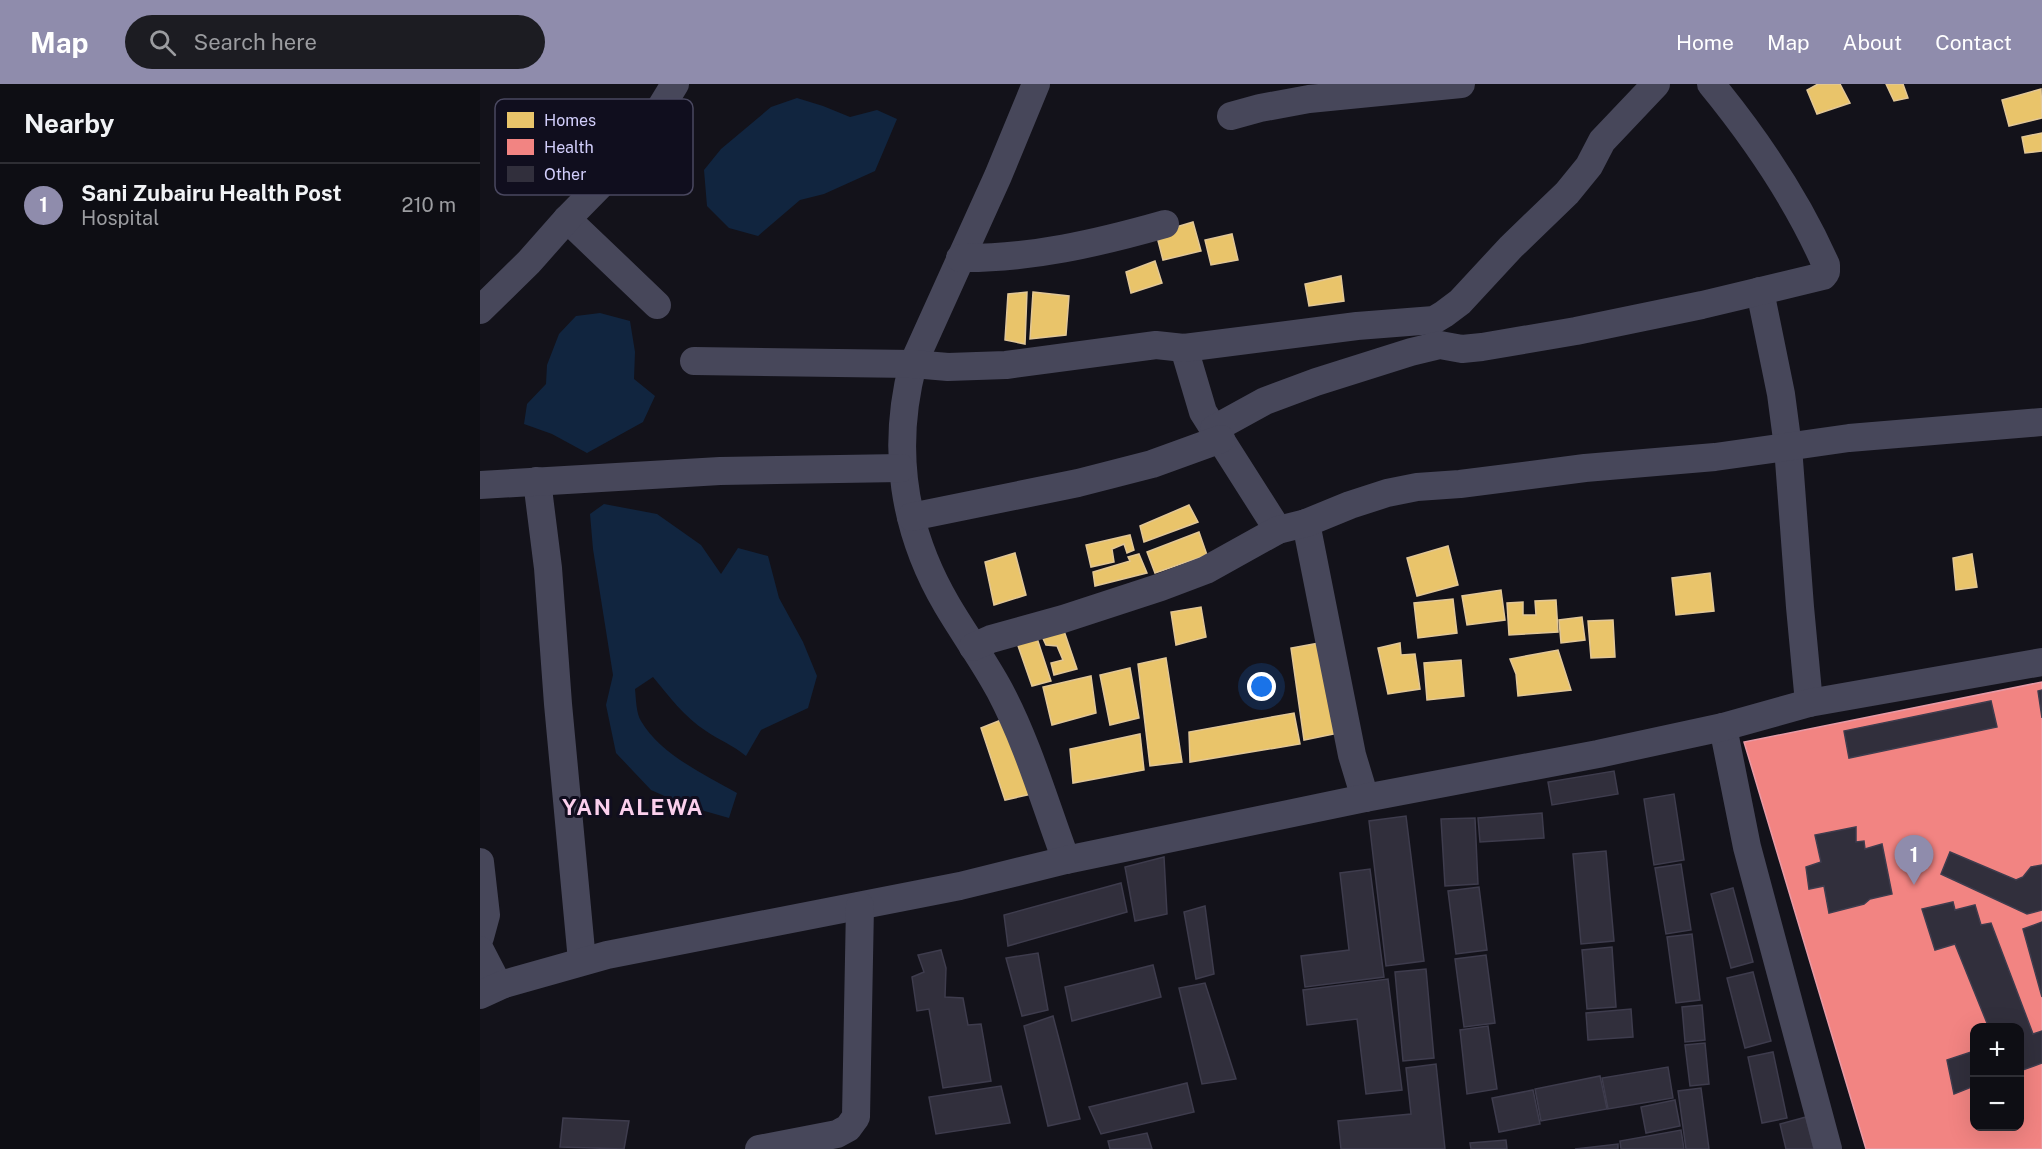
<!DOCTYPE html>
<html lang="en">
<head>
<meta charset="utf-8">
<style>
	:root { --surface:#0e0e14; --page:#1c1c22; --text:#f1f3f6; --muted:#9b9ca0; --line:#2e2e34; --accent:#8f8cac }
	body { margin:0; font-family:"Public Sans",sans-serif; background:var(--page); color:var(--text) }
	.controls { position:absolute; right:18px; bottom:18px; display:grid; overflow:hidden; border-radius:12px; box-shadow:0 6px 24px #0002 }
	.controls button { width:54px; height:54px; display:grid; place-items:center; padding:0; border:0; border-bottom:2px solid var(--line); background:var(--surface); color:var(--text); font:30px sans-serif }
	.you { position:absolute; left:782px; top:603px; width:21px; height:21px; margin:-15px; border:4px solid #fff; border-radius:50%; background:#1a73e8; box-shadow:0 0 0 9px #1a73e833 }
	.badge { display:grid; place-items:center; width:39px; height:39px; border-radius:50%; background:var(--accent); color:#fff; font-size:20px; font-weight:700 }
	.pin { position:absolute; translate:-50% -50px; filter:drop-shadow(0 2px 3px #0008) }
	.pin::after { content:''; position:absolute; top:32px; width:21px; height:18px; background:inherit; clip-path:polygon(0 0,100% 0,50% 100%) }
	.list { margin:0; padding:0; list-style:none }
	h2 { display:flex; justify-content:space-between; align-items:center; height:78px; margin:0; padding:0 24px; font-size:26px }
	h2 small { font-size:20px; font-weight:400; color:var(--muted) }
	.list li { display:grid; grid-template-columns:39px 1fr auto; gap:18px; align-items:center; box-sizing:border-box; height:84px; padding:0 24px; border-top:2px solid var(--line) }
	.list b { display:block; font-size:22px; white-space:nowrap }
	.list p { margin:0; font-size:20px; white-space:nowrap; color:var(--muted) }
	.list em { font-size:20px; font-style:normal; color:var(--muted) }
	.icon { flex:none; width:33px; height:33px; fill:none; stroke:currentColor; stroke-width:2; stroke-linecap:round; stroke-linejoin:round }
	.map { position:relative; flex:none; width:1562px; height:1065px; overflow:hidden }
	header { display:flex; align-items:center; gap:36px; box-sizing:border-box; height:84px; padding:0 30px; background:var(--accent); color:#fff }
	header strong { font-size:28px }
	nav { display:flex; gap:33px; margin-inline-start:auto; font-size:21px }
	.search { width:420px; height:54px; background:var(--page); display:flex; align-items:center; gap:15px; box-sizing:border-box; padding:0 21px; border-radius:33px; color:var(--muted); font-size:22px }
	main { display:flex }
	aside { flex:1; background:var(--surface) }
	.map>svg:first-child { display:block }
	.water { fill:#11253f }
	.homes { fill:#e9c46a; stroke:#e2c796; stroke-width:1.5 }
	.health { fill:#f28482; stroke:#e89aa6; stroke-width:1.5; fill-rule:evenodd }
	.building { fill:#312f3c; stroke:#3e3c4d; stroke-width:1.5 }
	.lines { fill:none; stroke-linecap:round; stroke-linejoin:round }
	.minor { stroke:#47475a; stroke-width:28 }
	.labels { text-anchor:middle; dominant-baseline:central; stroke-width:6; stroke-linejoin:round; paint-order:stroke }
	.district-label { font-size:22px; font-weight:bold; letter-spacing:1.5px; fill:#fbd0ed; stroke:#100e1e }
	.key { fill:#100e1e; stroke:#4a4860; stroke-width:1.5 }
	.key-label { font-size:16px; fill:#d2cefb }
</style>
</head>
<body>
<header>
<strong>Map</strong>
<div class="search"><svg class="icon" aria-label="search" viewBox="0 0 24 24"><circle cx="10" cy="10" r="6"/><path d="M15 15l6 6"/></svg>Search here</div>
<nav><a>Home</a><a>Map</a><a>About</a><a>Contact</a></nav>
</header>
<main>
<aside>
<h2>Nearby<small></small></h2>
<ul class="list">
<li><span class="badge">1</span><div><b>Sani Zubairu Health Post</b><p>Hospital</p></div><em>210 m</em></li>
</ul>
</aside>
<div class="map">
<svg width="1562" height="1065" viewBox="0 0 1562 1065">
	<rect width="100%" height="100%" fill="#13121a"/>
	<g class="water">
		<polygon points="317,14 343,22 370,33 397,26 417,35 395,87 344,110 320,116 278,152 249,144 227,122 224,86 241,65 291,23"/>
		<polygon points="120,229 150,237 155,268 154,295 175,312 163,338 107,369 72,350 44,340 47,320 66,300 67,281 79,250 96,232"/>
		<path d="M124,420l53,10 44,31 20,29 17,-26 30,8 11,42 24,44 14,34 -9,32 -47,22 -15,26c-13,-11 -27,-16 -40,-25 -22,-14 -37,-35 -53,-54l-18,12c1,9 1,24 6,32 19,33 64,54 96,72l-8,25 -42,-12 -36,-16 -35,-37 -10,-48 7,-30 -20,-126 -3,-35z"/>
	</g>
	<g class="homes">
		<polygon points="1338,0 1360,0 1370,19 1337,30 1327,6"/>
		<polygon points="1406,0 1423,0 1428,14 1414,17"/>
		<polygon points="1561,5 1562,34 1529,42 1522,16"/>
		<polygon points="1562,49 1562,67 1545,69 1542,53"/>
		<polygon points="713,138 721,167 683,176 676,149"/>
		<polygon points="752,150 758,176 731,181 725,156"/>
		<polygon points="675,177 682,199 651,209 646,188"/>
		<polygon points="861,192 864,217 829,222 825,200"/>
		<polygon points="547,208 545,260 525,256 528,210"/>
		<polygon points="553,208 589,212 586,251 550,255"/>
		<polygon points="709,421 718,438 664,458 660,442"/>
		<polygon points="719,448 727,471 675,489 667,468"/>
		<polygon points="650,451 654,466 647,469 644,460 632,465 634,478 611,483 606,461"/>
		<polygon points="968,462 978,501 937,512 927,474"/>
		<polygon points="535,469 546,511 514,521 505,478"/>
		<polygon points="659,470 667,489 615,502 613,488 650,477 648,473"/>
		<polygon points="1492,470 1497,503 1476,506 1473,474"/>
		<polygon points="1230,489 1234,527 1196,531 1192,494"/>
		<polygon points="1021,506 1025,536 987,541 982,512"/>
		<polygon points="973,515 977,549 938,554 934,519"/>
		<polygon points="1076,516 1078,548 1029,551 1027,519 1043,518 1043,531 1056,531 1055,517"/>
		<polygon points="721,523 726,553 696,561 691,528"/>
		<polygon points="1102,533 1105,556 1081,559 1079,536"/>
		<polygon points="1133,536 1135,573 1111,574 1108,537"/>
		<polygon points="582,541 597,585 574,591 571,579 583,576 577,562 566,561 560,548"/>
		<polygon points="554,545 571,597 552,602 535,553"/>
		<polygon points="845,558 854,650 824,656 811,564"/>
		<polygon points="920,559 921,571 935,570 940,605 908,610 898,564"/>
		<polygon points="1078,566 1091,606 1038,612 1036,590 1030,575"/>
		<polygon points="686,574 702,678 670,682 658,580"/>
		<polygon points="981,576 984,612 947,616 944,579"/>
		<polygon points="650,584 659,634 630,641 620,591"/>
		<polygon points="611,592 616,629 572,641 563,603"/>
		<polygon points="814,629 820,660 710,678 709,648"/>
		<polygon points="526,634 552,710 525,716 501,644"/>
		<polygon points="660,650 664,686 593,699 590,665"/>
	</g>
	<path class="health" d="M1562,598v467h-176l-122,-407zM1494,944h46v98h-46z"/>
	<g class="building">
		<polygon points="1562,606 1562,634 1558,607"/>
		<polygon points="1511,617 1517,643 1369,674 1364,647"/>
		<polygon points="1134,687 1138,710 1072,721 1068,698"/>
		<polygon points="1194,710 1204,776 1174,781 1164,715"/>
		<polygon points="1062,729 1064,754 1000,758 998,734"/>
		<polygon points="926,732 944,877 906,882 889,737"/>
		<polygon points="995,734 998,800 965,802 961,735"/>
		<polygon points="1376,743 1376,758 1384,757 1385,765 1402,760 1412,810 1390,815 1384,820 1349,829 1344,802 1329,805 1326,783 1341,778 1335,751"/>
		<polygon points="1126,767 1134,857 1101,860 1093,770"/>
		<polygon points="1470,768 1536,796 1543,793 1551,783 1562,781 1562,826 1547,830 1461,790"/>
		<polygon points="684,773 687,830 655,837 645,783"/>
		<polygon points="1201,780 1211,846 1186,850 1175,784"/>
		<polygon points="890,785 904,893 825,903 821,872 869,866 860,789"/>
		<polygon points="641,799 647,828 528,862 524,831"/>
		<polygon points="999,803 1007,866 976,870 968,807"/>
		<polygon points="1253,804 1273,878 1251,884 1231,810"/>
		<polygon points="1473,818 1475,826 1495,821 1501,841 1511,839 1553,950 1562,947 1562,979 1540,987 1540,944 1509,944 1475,860 1455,866 1442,825"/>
		<polygon points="725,822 734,890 716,895 704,828"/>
		<polygon points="1562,838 1562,913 1543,845"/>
		<polygon points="1212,850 1220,916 1196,919 1187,853"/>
		<polygon points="1132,863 1136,923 1107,925 1102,866"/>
		<polygon points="461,866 466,884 465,913 483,914 488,941 501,940 511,997 463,1004 449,925 437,927 432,893 444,888 438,871"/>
		<polygon points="558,869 568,926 542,932 526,874"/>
		<polygon points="1006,871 1015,939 984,943 975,875"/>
		<polygon points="673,881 681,913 592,937 585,903"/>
		<polygon points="946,885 954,974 923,977 915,888"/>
		<polygon points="1273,888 1291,957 1265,964 1247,894"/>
		<polygon points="908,895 922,1006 886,1010 877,935 827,941 823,906"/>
		<polygon points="725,899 756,995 722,1000 699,904"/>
		<polygon points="1222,921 1225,956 1205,958 1202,923"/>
		<polygon points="1151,925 1153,953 1108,956 1106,929"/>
		<polygon points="573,932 600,1035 568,1042 544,942"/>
		<polygon points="1008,942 1017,1005 987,1010 980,946"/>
		<polygon points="1225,959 1229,1000 1210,1002 1205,961"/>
		<polygon points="1494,967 1494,1002 1474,1010 1467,976"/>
		<polygon points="1293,968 1307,1034 1282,1039 1268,973"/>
		<polygon points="956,980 965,1065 861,1065 858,1037 931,1030 926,984"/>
		<polygon points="1188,983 1193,1014 1128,1025 1122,994"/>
		<polygon points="1120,992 1127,1025 1061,1037 1055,1005"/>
		<polygon points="707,999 714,1028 621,1050 609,1023"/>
		<polygon points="521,1002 530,1039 456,1050 449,1013"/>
		<polygon points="1221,1004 1229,1065 1206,1065 1198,1007"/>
		<polygon points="1053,1006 1060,1040 1019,1048 1012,1014"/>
		<polygon points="1195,1016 1200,1042 1166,1049 1161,1023"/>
		<polygon points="1326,1033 1334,1065 1306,1065 1300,1040"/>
		<polygon points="83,1034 149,1037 144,1065 80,1063"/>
		<polygon points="1201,1046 1204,1065 1141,1065 1140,1057"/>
		<polygon points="667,1049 672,1065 630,1065 628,1057"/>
		<polygon points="1026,1056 1027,1065 991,1065 990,1059"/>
		<polygon points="1138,1060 1138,1065 1095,1065"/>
	</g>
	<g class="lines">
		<g class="minor">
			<path d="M556,0l-38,92 -85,188c-22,84 -10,166 34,241 17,29 37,56 53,86 28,53 45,113 66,169"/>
			<polyline points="751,32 780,24 829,15 981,0"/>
			<polyline points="87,135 177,221"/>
			<path d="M480,174c70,1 138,-15 205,-34"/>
			<polyline points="1280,207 1301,310 1308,363 1320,523 1329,619"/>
			<polyline points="0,226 49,178 87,135 142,79 173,36 195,0"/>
			<polyline points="704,264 723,328 798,446"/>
			<polyline points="214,277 433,280 468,283 526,281 676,261 704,264 877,242 954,236 964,230 980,218 1031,163 1087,109 1109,82 1122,57 1176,0"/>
			<path d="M734,345l51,-28 51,-19 95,-30 29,-7 22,4 20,-2 94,-16 126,-26 121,-29 3,-4v-7c-29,-66 -70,-126 -115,-181"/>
			<polyline points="57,397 68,484 78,620 102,877"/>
			<polyline points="0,401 240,387 421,384"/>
			<polyline points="431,433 598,399 672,380 741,355"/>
			<polyline points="826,439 872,671 885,714"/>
			<polyline points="493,563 511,555 583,535 681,503 726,486 798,446 826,439 870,421 907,409 937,403 980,400 1105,384 1235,373 1369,354 1562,338"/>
			<polyline points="1243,643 1267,763 1348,1065"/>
			<polyline points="0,778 6,831 0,853"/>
			<polyline points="0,866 15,895 24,900"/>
			<polyline points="0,911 24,900 127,871 480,802 586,776 885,714 1118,670 1243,643 1329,619 1562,578"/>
			<polyline points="279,1065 357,1050 368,1044 376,1033 380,822"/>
		</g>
	</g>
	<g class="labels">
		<g class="district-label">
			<text x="153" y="723">YAN ALEWA</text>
		</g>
	</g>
	<rect x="15" y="15" width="198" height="96" rx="9" class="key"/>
	<rect x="27" y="28" width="27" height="16" fill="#e9c46a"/>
	<rect x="27" y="55" width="27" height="16" fill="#f28482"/>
	<rect x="27" y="82" width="27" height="16" fill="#312f3c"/>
	<g class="key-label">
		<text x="64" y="42">Homes</text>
		<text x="64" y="69">Health</text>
		<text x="64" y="96">Other</text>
	</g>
</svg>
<div class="controls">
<button>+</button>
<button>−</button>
</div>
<div class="you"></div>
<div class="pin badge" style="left:1434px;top:801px">1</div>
</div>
</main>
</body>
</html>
